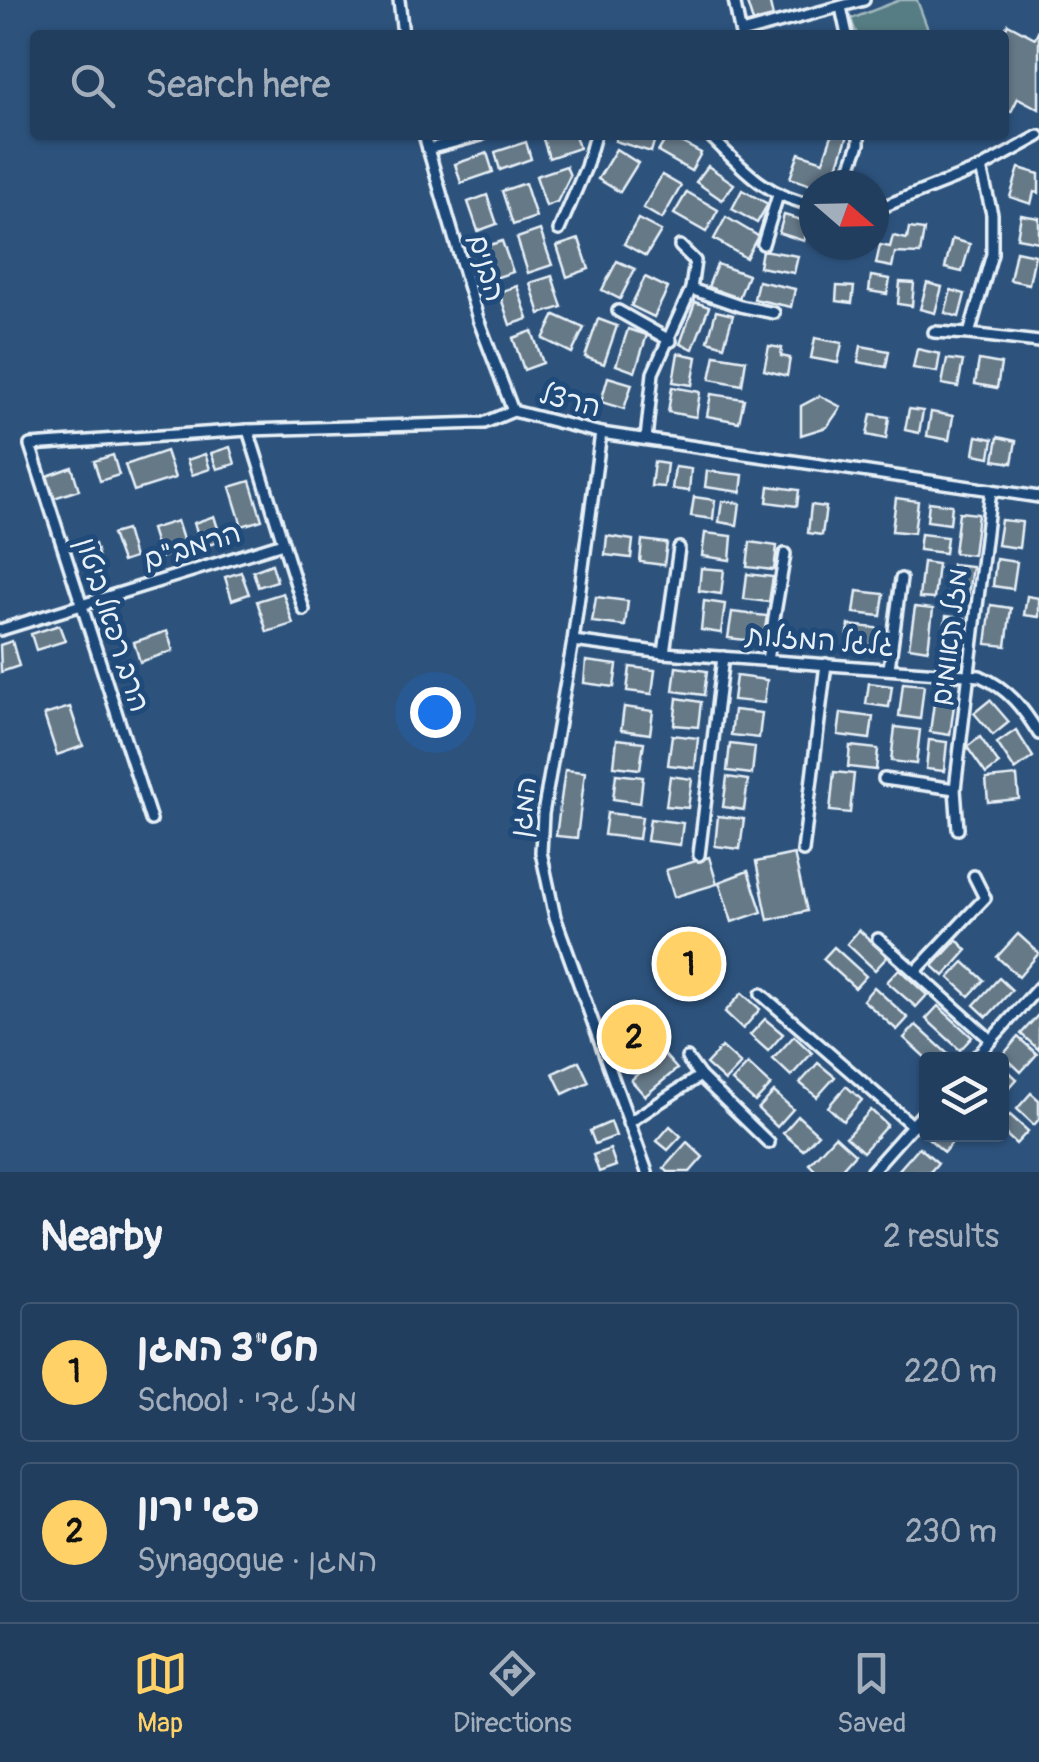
<!DOCTYPE html>
<html lang="en">
<head>
<meta charset="utf-8">
<style>
	:root { --surface:#223e5e; --page:#2e4967; --text:#f1f3f6; --muted:#a2aebc; --line:#3f5773; --accent:#ffd166 }
	body { margin:0; font-family:Pangolin,"Playpen Sans Hebrew",sans-serif; background:var(--page); color:var(--text) }
	.controls { position:absolute; right:30px; bottom:30px; display:grid; overflow:hidden; border-radius:10px; box-shadow:0 2px 8px #0004 }
	.controls button { width:90px; height:90px; display:grid; place-items:center; padding:0; border:0; border-bottom:2px solid var(--line); background:var(--surface); color:var(--text); font:50px sans-serif }
	.compass { position:absolute; left:799px; top:170px; width:90px; height:90px; border-radius:50%; background:var(--surface); box-shadow:0 2px 8px #0004; rotate:110deg }
	.you { position:absolute; left:435px; top:712px; width:35px; height:35px; margin:-25px; border:8px solid #fff; border-radius:50%; background:#1a73e8; box-shadow:0 0 0 15px #1a73e833 }
	.badge { display:grid; place-items:center; width:65px; height:65px; border-radius:50%; background:var(--accent); color:#111; font-size:32px; font-weight:700 }
	.pin { position:absolute; translate:-50% -50%; border:5px solid #fff; box-shadow:0 2px 10px #0006 }
	.list { margin:0; padding:0; list-style:none }
	h2 { display:flex; justify-content:space-between; align-items:center; height:130px; margin:0; padding:0 40px; font-size:42px }
	h2 small { font-size:32px; font-weight:400; color:var(--muted) }
	.list li { display:grid; grid-template-columns:65px 1fr auto; gap:30px; align-items:center; box-sizing:border-box; height:140px; margin:0 20px 20px; padding:0 20px; border:2px solid var(--line); border-radius:10px }
	.list b { display:block; font-size:38px; white-space:nowrap }
	.list p { margin:0; font-size:32px; white-space:nowrap; color:var(--muted) }
	.list em { font-size:32px; font-style:normal; color:var(--muted) }
	.icon { flex:none; width:55px; height:55px; fill:none; stroke:currentColor; stroke-width:2; stroke-linecap:round; stroke-linejoin:round }
	.map { position:relative; flex:none; width:1039px; height:1172px; overflow:hidden }
	.search { position:absolute; background:var(--surface); box-shadow:0 2px 8px #0004; left:30px; right:30px; top:30px; height:110px; display:flex; align-items:center; gap:25px; box-sizing:border-box; padding:0 35px; border-radius:10px; color:var(--muted); font-size:38px }
	.sheet { height:450px; background:var(--surface) }
	nav { display:flex; justify-content:space-around; align-items:center; box-sizing:border-box; height:140px; border-top:2px solid var(--line); background:var(--surface); font-size:28px; color:var(--muted) }
	nav a { display:grid; justify-items:center; gap:5px }
	nav .on { color:var(--accent) }
	.map>svg:first-child { display:block }
	.green { fill:#577d83; stroke:#a0b7be; stroke-width:2.5 }
	.building { fill:#667987; stroke:#e8f1f8; stroke-width:2.5 }
	.lines { fill:none; stroke-linecap:round; stroke-linejoin:round }
	.minor-casing { stroke:#e8f1f8; stroke-width:16 }
	.minor { stroke:#1f4a7a; stroke-width:9 }
	.labels { text-anchor:middle; dominant-baseline:central; stroke-width:10; stroke-linejoin:round; paint-order:stroke }
	.street-label { font-size:28px; fill:#e8f1f8; stroke:#1f4a7a }
</style>
</head>
<body>
<div class="map">
<svg width="1039" height="1172" viewBox="0 0 1039 1172">
	<rect width="100%" height="100%" fill="#2d537d"/>
	<filter id="ink" filterUnits="userSpaceOnUse"><feTurbulence type="fractalNoise" baseFrequency=".01" numOctaves="2"/><feDisplacementMap in="SourceGraphic" scale="20" xChannelSelector="R" yChannelSelector="G"/><feConvolveMatrix kernelMatrix="1 2 1 2 8 2 1 2 1" color-interpolation-filters="sRGB"/></filter>
	<g filter="url(#ink)">
		<polygon class="green" points="900,0 917,0 930,35 857,35 851,19"/>
		<g class="building">
			<polygon points="746,0 769,0 773,17 753,22"/>
			<polygon points="1008,24 1035,38 1039,29 1039,109 1018,98 1011,112 1004,109 1002,35"/>
			<polygon points="575,135 579,148 549,158 542,136"/>
			<polygon points="617,135 656,135 651,152 615,141"/>
			<polygon points="668,135 701,153 691,171 658,152"/>
			<polygon points="832,135 848,135 831,185 814,186 790,178 799,153 823,161"/>
			<polygon points="526,142 531,159 500,170 495,152"/>
			<polygon points="616,149 638,163 620,192 598,179"/>
			<polygon points="487,153 493,172 461,183 455,164"/>
			<polygon points="566,166 570,176 557,202 546,206 536,176"/>
			<polygon points="708,166 734,184 722,200 696,182"/>
			<polygon points="1019,168 1039,174 1039,193 1034,192 1031,204 1010,197"/>
			<polygon points="662,175 681,186 662,219 643,208"/>
			<polygon points="525,183 536,217 513,225 502,191"/>
			<polygon points="742,190 768,204 757,223 732,209"/>
			<polygon points="687,192 718,210 706,232 674,214"/>
			<polygon points="487,195 497,224 478,231 468,202"/>
			<polygon points="784,215 809,222 804,241 779,233"/>
			<polygon points="1021,215 1039,218 1039,242 1017,238"/>
			<polygon points="726,217 758,236 746,258 714,239"/>
			<polygon points="638,219 661,231 646,256 624,244"/>
			<polygon points="909,228 924,230 920,254 895,253 892,267 876,264 880,245 890,247 893,236 907,239"/>
			<polygon points="540,230 552,265 528,273 517,238"/>
			<polygon points="579,239 589,269 567,277 557,246"/>
			<polygon points="952,239 970,244 962,272 945,268"/>
			<polygon points="502,241 513,272 495,278 484,247"/>
			<polygon points="762,250 798,256 794,273 759,267"/>
			<polygon points="1016,251 1035,255 1029,284 1010,280"/>
			<polygon points="617,261 635,269 620,299 602,290"/>
			<polygon points="717,264 748,275 739,298 708,287"/>
			<polygon points="552,276 562,307 540,314 530,283"/>
			<polygon points="871,276 890,279 887,294 869,291"/>
			<polygon points="645,277 668,288 654,317 631,306"/>
			<polygon points="758,281 795,289 791,307 754,299"/>
			<polygon points="900,282 914,283 912,306 898,304"/>
			<polygon points="927,283 942,287 935,313 920,309"/>
			<polygon points="517,286 528,319 510,325 499,292"/>
			<polygon points="837,286 854,287 852,303 836,301"/>
			<polygon points="951,290 965,294 959,317 945,313"/>
			<polygon points="695,302 709,307 693,349 680,344"/>
			<polygon points="716,311 733,315 724,346 708,341"/>
			<polygon points="555,315 584,328 572,353 543,339"/>
			<polygon points="598,319 617,326 604,364 585,357"/>
			<polygon points="628,329 647,335 635,372 616,365"/>
			<polygon points="532,331 543,363 524,370 513,338"/>
			<polygon points="815,338 842,343 838,363 811,358"/>
			<polygon points="769,346 782,348 781,356 790,358 787,376 764,370"/>
			<polygon points="861,346 889,351 886,367 858,362"/>
			<polygon points="917,349 940,354 937,372 913,368"/>
			<polygon points="678,353 697,357 692,385 673,382"/>
			<polygon points="715,355 746,360 742,385 710,379"/>
			<polygon points="947,359 963,361 958,387 942,384"/>
			<polygon points="979,360 1001,364 997,388 975,384"/>
			<polygon points="608,377 632,384 624,409 601,402"/>
			<polygon points="672,387 700,392 696,417 668,412"/>
			<polygon points="711,394 744,399 739,422 707,416"/>
			<polygon points="820,396 841,407 827,427 801,435 801,406"/>
			<polygon points="909,409 923,411 919,433 905,430"/>
			<polygon points="931,412 953,416 949,440 927,436"/>
			<polygon points="871,414 889,417 886,439 867,435"/>
			<polygon points="977,436 993,439 990,457 974,454"/>
			<polygon points="998,437 1016,441 1012,463 994,460"/>
			<polygon points="230,447 235,464 217,469 211,453"/>
			<polygon points="166,451 175,478 134,491 125,465"/>
			<polygon points="205,454 210,469 192,475 187,460"/>
			<polygon points="113,455 119,475 100,481 94,461"/>
			<polygon points="654,462 667,464 664,487 651,486"/>
			<polygon points="72,467 79,490 54,498 47,476"/>
			<polygon points="675,467 691,469 689,491 672,489"/>
			<polygon points="707,471 743,475 741,492 705,487"/>
			<polygon points="250,481 262,520 242,526 230,487"/>
			<polygon points="769,486 799,490 797,506 767,502"/>
			<polygon points="694,497 715,500 713,519 691,516"/>
			<polygon points="896,498 918,501 914,533 892,531"/>
			<polygon points="722,501 740,503 737,525 719,522"/>
			<polygon points="929,502 952,505 950,524 927,521"/>
			<polygon points="811,505 826,507 822,535 808,533"/>
			<polygon points="959,512 978,514 973,555 954,553"/>
			<polygon points="214,516 222,541 202,547 194,523"/>
			<polygon points="1001,520 1022,522 1019,548 997,545"/>
			<polygon points="177,521 186,549 160,558 151,529"/>
			<polygon points="126,530 134,558 122,562 112,534"/>
			<polygon points="705,533 732,536 730,560 702,556"/>
			<polygon points="921,534 947,537 945,553 919,550"/>
			<polygon points="607,536 633,540 631,558 605,555"/>
			<polygon points="642,540 667,543 664,565 640,562"/>
			<polygon points="750,542 777,546 774,570 747,567"/>
			<polygon points="95,544 101,566 87,570 80,549"/>
			<polygon points="996,559 1017,562 1013,589 993,586"/>
			<polygon points="923,562 938,564 934,599 919,598"/>
			<polygon points="272,564 277,581 258,587 253,571"/>
			<polygon points="952,564 972,566 967,604 947,602"/>
			<polygon points="701,568 724,570 721,594 699,591"/>
			<polygon points="241,572 249,594 232,600 225,577"/>
			<polygon points="747,574 773,577 769,602 744,599"/>
			<polygon points="857,591 884,594 881,616 854,613"/>
			<polygon points="283,593 293,624 267,632 257,601"/>
			<polygon points="1027,596 1039,598 1039,617 1024,615"/>
			<polygon points="596,597 628,601 625,626 592,622"/>
			<polygon points="704,601 725,604 721,633 701,630"/>
			<polygon points="991,605 1011,608 1006,646 986,644"/>
			<polygon points="915,607 933,609 928,650 909,647"/>
			<polygon points="732,612 767,616 763,642 728,638"/>
			<polygon points="946,616 965,618 960,656 941,654"/>
			<polygon points="59,625 65,641 36,650 31,634"/>
			<polygon points="849,625 884,629 881,646 847,642"/>
			<polygon points="167,631 173,651 140,662 134,642"/>
			<polygon points="12,641 19,666 1,672 0,645"/>
			<polygon points="586,661 617,665 614,687 584,683"/>
			<polygon points="630,667 655,670 652,694 627,691"/>
			<polygon points="676,667 707,671 704,695 673,691"/>
			<polygon points="736,676 767,680 764,703 733,700"/>
			<polygon points="869,683 892,686 889,707 866,704"/>
			<polygon points="903,683 924,685 920,719 899,716"/>
			<polygon points="936,688 956,690 950,735 930,732"/>
			<polygon points="677,698 701,702 698,727 674,725"/>
			<polygon points="990,700 1009,722 993,735 974,713"/>
			<polygon points="70,707 83,746 57,755 44,715"/>
			<polygon points="624,707 653,711 650,734 621,730"/>
			<polygon points="734,710 762,713 759,738 731,735"/>
			<polygon points="841,713 873,717 870,739 838,735"/>
			<polygon points="895,727 920,730 916,764 891,761"/>
			<polygon points="1016,730 1033,757 1015,770 997,743"/>
			<polygon points="672,735 698,738 695,768 668,765"/>
			<polygon points="980,737 999,764 986,774 967,747"/>
			<polygon points="617,739 644,742 640,769 614,766"/>
			<polygon points="929,740 947,742 944,771 926,769"/>
			<polygon points="730,744 755,747 752,774 727,771"/>
			<polygon points="850,746 878,749 876,770 848,767"/>
			<polygon points="565,770 585,772 577,838 556,836"/>
			<polygon points="834,772 854,774 850,813 830,811"/>
			<polygon points="616,774 643,777 640,803 613,799"/>
			<polygon points="670,776 692,779 688,808 666,806"/>
			<polygon points="1017,776 1019,799 988,802 986,779"/>
			<polygon points="727,777 748,780 744,810 723,807"/>
			<polygon points="607,813 642,817 639,839 604,835"/>
			<polygon points="718,816 744,819 740,849 715,846"/>
			<polygon points="650,819 683,823 680,845 647,841"/>
			<polygon points="794,854 807,911 768,920 756,862"/>
			<polygon points="709,857 717,884 674,897 666,870"/>
			<polygon points="748,871 762,912 732,922 719,882"/>
			<polygon points="859,930 888,956 875,970 847,944"/>
			<polygon points="1018,934 1039,953 1019,977 997,957"/>
			<polygon points="957,940 967,950 944,976 933,966"/>
			<polygon points="834,947 866,976 855,988 823,959"/>
			<polygon points="964,962 984,980 969,996 949,978"/>
			<polygon points="899,969 927,995 916,1007 887,982"/>
			<polygon points="999,978 1012,990 987,1017 974,1005"/>
			<polygon points="874,987 908,1018 897,1030 863,1000"/>
			<polygon points="742,993 760,1009 743,1029 725,1012"/>
			<polygon points="938,1006 972,1037 960,1050 926,1019"/>
			<polygon points="1039,1014 1039,1050 1021,1034"/>
			<polygon points="637,1016 653,1033 629,1055 613,1038"/>
			<polygon points="765,1019 783,1034 768,1051 750,1035"/>
			<polygon points="916,1025 948,1054 943,1060 928,1060 904,1038"/>
			<polygon points="794,1036 812,1053 791,1076 773,1059"/>
			<polygon points="1018,1037 1037,1054 1021,1072 1003,1055"/>
			<polygon points="722,1047 741,1064 725,1081 706,1064"/>
			<polygon points="662,1052 677,1069 645,1096 631,1080"/>
			<polygon points="579,1061 589,1082 563,1094 553,1073"/>
			<polygon points="818,1063 835,1077 817,1097 800,1083"/>
			<polygon points="748,1064 771,1085 755,1102 732,1081"/>
			<polygon points="1002,1065 1017,1079 1003,1095 1002,1094"/>
			<polygon points="846,1086 862,1100 843,1121 828,1107"/>
			<polygon points="774,1092 793,1109 777,1127 758,1109"/>
			<polygon points="1031,1093 1039,1100 1039,1119 1034,1125 1017,1109"/>
			<polygon points="871,1110 887,1125 863,1152 846,1137"/>
			<polygon points="1010,1115 1028,1131 1016,1144 1002,1131 1002,1124"/>
			<polygon points="798,1116 818,1134 803,1150 783,1133"/>
			<polygon points="611,1122 616,1136 595,1144 590,1131"/>
			<polygon points="670,1126 681,1136 668,1150 657,1141"/>
			<polygon points="931,1134 959,1134 944,1152 928,1138"/>
			<polygon points="835,1136 855,1154 839,1172 817,1172 809,1164"/>
			<polygon points="687,1142 703,1157 690,1172 668,1172 664,1168"/>
			<polygon points="919,1147 938,1163 930,1172 897,1172"/>
			<polygon points="610,1149 616,1166 599,1172 593,1155"/>
		</g>
		<g class="lines">
			<defs>
				<g id="minor">
					<polyline points="399,0 403,35"/>
					<polyline points="734,0 741,35"/>
					<polyline points="841,7 847,35"/>
					<polyline points="741,33 864,0"/>
					<polyline points="424,135 478,319 513,411"/>
					<path d="M709,135c33,32 56,62 105,70"/>
					<polyline points="428,149 481,135"/>
					<polyline points="981,168 992,214 992,254 969,334 1039,342"/>
					<polyline points="844,185 859,144 859,135"/>
					<polyline points="874,207 882,207 981,168 1039,136"/>
					<polyline points="559,230 586,167 595,135"/>
					<polyline points="763,244 778,195"/>
					<polyline points="691,289 740,306 774,313"/>
					<polyline points="618,311 671,341"/>
					<polyline points="934,332 969,334"/>
					<polyline points="248,430 304,610"/>
					<polyline points="601,433 573,641 543,814 541,852 555,917 647,1172"/>
					<polyline points="646,439 653,373 691,289 695,261 680,246"/>
					<polyline points="0,630 283,543"/>
					<path d="M573,641l91,12 316,23c29,13 43,32 59,58"/>
					<polyline points="664,653 679,548"/>
					<polyline points="767,660 785,554"/>
					<polyline points="889,668 901,579"/>
					<polyline points="884,779 955,789"/>
					<polyline points="151,820 30,445 248,430 484,423 513,411 601,433 1039,497"/>
					<polyline points="958,829 955,789 991,490"/>
					<polyline points="803,851 826,664"/>
					<polyline points="699,855 723,657"/>
					<polyline points="878,939 991,1040"/>
					<polyline points="915,972 985,898 974,876"/>
					<polyline points="761,994 913,1126"/>
					<polyline points="687,1058 700,1076"/>
					<polyline points="973,1060 1039,987"/>
					<polyline points="628,1123 700,1076 769,1143"/>
					<polyline points="871,1172 926,1110"/>
				</g>
			</defs>
			<use href="#minor" class="minor-casing"/>
			<use href="#minor" class="minor"/>
		</g>
	</g>
	<g class="labels">
		<g class="street-label">
			<text transform="translate(486 268) rotate(74)">הבנים</text>
			<text transform="translate(570 401) rotate(14)">הרצל</text>
			<text transform="translate(192 547) rotate(-17)">הרמב"ם</text>
			<text transform="translate(112 625) rotate(72)">הרב רפאל ביטון</text>
			<text transform="translate(950 637) rotate(-83)">מזל תאומים</text>
			<text transform="translate(820 641) rotate(4)">גלגל המזלות</text>
			<text transform="translate(524 807) rotate(-83)">המגן</text>
		</g>
	</g>
</svg>
<div class="controls">
<button><svg class="icon" aria-label="layers" viewBox="0 0 24 24"><path d="M12 4l9 5-9 5-9-5zM3 14l9 5 9-5"/></svg></button>
</div>
<svg class="compass" viewBox="-18 -18 36 36"><path d="M0-13l5 13h-10z" fill="#e53935"/><path d="M0 13l5-13h-10z" fill="#a2aebc"/></svg>
<div class="you"></div>
<div class="pin badge" style="left:689px;top:964px">1</div>
<div class="pin badge" style="left:634px;top:1037px">2</div>
<div class="search"><svg class="icon" aria-label="search" viewBox="0 0 24 24"><circle cx="10" cy="10" r="6"/><path d="M15 15l6 6"/></svg>Search here</div>
</div>
<section class="sheet">
<h2>Nearby<small>2 results</small></h2>
<ul class="list">
<li><span class="badge">1</span><div><b>חט&quot;צ המגן</b><p>School · מזל גדי</p></div><em>220 m</em></li>
<li><span class="badge">2</span><div><b>פגי ירון</b><p>Synagogue · המגן</p></div><em>230 m</em></li>
</ul>
</section>
<nav>
<a class="on"><svg class="icon" aria-label="map" viewBox="0 0 24 24"><path d="M3 6l6-2 6 2 6-2v14l-6 2-6-2-6 2zM9 4v14M15 6v14"/></svg>Map</a>
<a><svg class="icon" aria-label="directions" viewBox="0 0 24 24"><path d="M12 3l9 9-9 9-9-9zM9 14v-3h6M13 9l2 2-2 2"/></svg>Directions</a>
<a><svg class="icon" aria-label="saved" viewBox="0 0 24 24"><path d="M7 4h10v16l-5-4-5 4z"/></svg>Saved</a>
</nav>
</body>
</html>
